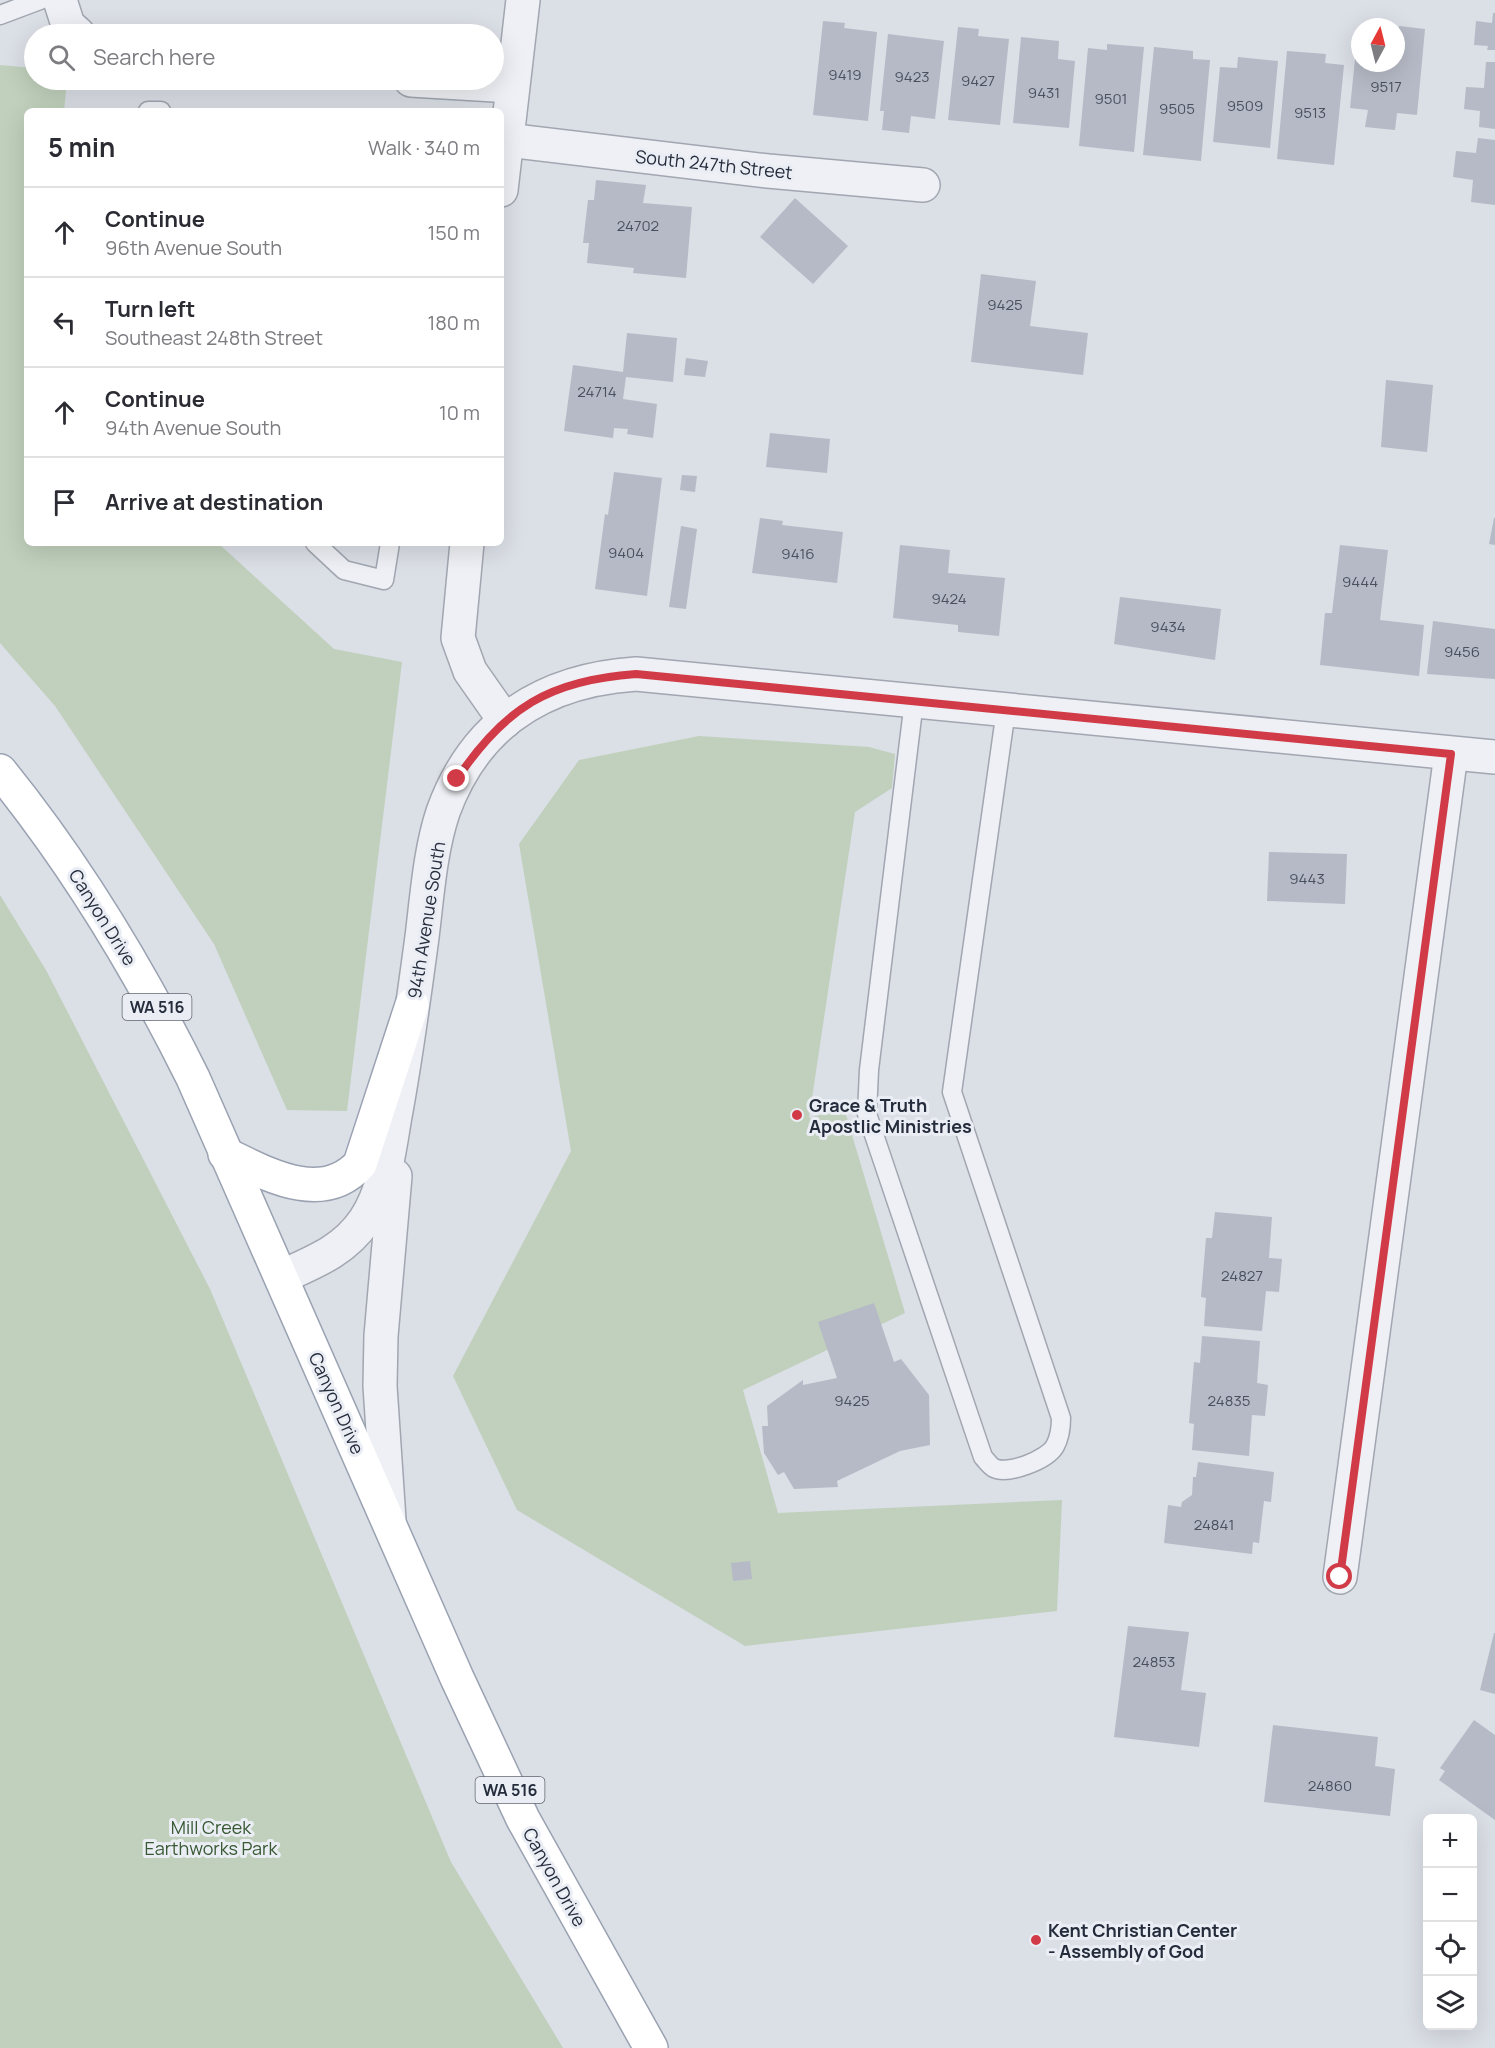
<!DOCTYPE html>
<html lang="en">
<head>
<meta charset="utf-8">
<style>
	:root { --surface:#fff; --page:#f7f7f7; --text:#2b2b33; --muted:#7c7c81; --line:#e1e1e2 }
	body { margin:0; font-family:Manrope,sans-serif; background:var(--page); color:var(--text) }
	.controls { position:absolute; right:18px; bottom:18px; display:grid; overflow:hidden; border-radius:9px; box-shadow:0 6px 24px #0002 }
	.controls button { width:54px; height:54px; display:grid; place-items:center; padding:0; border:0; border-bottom:2px solid var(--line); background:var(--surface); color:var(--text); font:30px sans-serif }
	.compass { position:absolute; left:1351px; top:18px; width:54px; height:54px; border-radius:50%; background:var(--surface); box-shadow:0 6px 24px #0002; rotate:7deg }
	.stop { position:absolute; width:18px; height:18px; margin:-14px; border:4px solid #d13b47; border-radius:50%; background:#fff }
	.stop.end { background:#d13b47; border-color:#fff; box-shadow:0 2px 6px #0008 }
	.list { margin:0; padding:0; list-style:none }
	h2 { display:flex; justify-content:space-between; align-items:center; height:78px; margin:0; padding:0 24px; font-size:26px }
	h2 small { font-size:20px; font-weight:400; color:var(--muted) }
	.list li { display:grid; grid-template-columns:39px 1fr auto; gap:18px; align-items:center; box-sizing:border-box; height:90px; padding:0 24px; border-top:2px solid var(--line) }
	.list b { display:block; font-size:22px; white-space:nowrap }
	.list p { margin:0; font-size:20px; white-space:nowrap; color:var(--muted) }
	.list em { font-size:20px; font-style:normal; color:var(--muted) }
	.icon { flex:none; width:33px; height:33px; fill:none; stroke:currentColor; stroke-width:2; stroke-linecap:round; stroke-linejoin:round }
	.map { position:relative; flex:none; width:1495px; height:2048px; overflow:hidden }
	.search { position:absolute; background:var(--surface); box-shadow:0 6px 24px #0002; left:24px; top:24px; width:480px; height:66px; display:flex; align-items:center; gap:15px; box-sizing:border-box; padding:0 21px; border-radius:33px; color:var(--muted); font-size:22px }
	.panel { position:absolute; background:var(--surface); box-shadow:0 6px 24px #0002; left:24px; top:108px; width:480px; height:438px; border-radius:9px }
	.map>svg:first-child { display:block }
	.green { fill:#c0d0bc }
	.building { fill:#b5bac6 }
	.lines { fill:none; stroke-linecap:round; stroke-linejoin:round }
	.service-casing { stroke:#a1a6b0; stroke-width:21 }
	.minor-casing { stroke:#a1a6b0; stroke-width:36 }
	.tertiary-casing { stroke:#a1a6b0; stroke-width:36 }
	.primary-casing { stroke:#9aa2b2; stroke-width:36 }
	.service { stroke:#eef0f5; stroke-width:18 }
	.minor { stroke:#eef0f5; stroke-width:33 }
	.tertiary { stroke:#eef0f5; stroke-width:33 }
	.primary { stroke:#fff; stroke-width:33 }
	.route { stroke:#d13b47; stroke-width:8 }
	.poi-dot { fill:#d13b47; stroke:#eaeef4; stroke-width:2 }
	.labels { text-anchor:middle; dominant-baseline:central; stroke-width:6; stroke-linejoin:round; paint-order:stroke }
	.number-label { font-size:15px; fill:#49505e }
	.shield { fill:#eaeef4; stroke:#606673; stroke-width:1.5 }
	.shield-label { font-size:16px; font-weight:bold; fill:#252c3c }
	.street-label { font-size:18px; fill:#252c3c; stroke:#eaeef4 }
	.poi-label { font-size:18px; font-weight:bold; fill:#252c3c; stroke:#eaeef4; text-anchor:start }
	.park-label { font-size:18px; fill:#375832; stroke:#eaeef4 }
</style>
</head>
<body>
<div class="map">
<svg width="1495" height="2048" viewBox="0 0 1495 2048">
	<rect width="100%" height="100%" fill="#dbdfe6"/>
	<g class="green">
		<polygon points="0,65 34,68 34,80 67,80 64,111 27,111 27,543 218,543 334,649 402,662 347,1111 287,1110 214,944 55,706 0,643"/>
		<polygon points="699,736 869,747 895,754 892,788 855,812 809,1118 844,1108 905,1313 743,1390 778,1513 1062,1500 1057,1611 745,1646 517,1510 453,1376 571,1151 519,844 579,760"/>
		<polygon points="0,895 46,970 210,1289 451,1862 563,2048 0,2048"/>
	</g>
	<g class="building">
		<polygon points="1493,13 1495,13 1495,50 1487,50 1488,46 1474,45 1476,21 1492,23"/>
		<polygon points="823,21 845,23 844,28 877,32 868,121 813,115"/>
		<polygon points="1399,26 1425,29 1417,115 1397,113 1395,130 1365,127 1368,110 1350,108 1358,30 1360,63 1396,63"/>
		<polygon points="958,27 979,29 978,36 1009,39 1000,125 948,120"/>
		<polygon points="888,34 944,41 935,119 911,116 909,133 882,130 884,111 880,111"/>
		<polygon points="1021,37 1059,41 1058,59 1075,61 1069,128 1013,123"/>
		<polygon points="1107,44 1144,47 1134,152 1079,146 1088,48 1107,50"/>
		<polygon points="1154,47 1193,51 1193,59 1210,60 1201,161 1143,155"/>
		<polygon points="1287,51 1326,54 1325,63 1344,65 1334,165 1277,159"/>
		<polygon points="1238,57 1278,61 1270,148 1213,142 1220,67 1237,68"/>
		<polygon points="1486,62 1495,62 1495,129 1479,127 1480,111 1464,109 1466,87 1484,88"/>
		<polygon points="1478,138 1495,140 1495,205 1471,202 1473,180 1453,177 1456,151 1476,153"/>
		<polygon points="596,180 646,185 643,203 692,207 686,278 633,273 634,268 587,263 589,243 583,243 588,200 594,200"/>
		<polygon points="795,198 848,246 813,284 760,237"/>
		<polygon points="981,274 1036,281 1030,326 1088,333 1083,375 971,362"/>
		<polygon points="627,333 677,338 673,382 626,377 623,399 657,404 653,438 627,434 628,429 614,428 613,438 564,431 573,365 623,372"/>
		<polygon points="686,358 708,361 705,377 684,375"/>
		<polygon points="1386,380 1433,385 1427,452 1381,447"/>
		<polygon points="770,433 830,439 827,473 766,467"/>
		<polygon points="614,472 662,478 647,596 595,589 605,514 608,515"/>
		<polygon points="682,475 697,476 695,492 680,490"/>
		<polygon points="760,518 783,521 782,525 843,532 837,583 752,573"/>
		<polygon points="1494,518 1495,518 1495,545 1489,544"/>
		<polygon points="681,526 697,529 686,609 669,607"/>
		<polygon points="900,545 950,550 948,573 1005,578 999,636 958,632 958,625 893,618"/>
		<polygon points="1340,545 1388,550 1380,620 1424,625 1419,676 1320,665 1325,613 1332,613"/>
		<polygon points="1120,597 1221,609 1215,660 1114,644"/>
		<polygon points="1433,621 1495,629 1495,679 1427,674"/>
		<polygon points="1269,852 1347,854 1345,904 1267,901"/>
		<polygon points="1215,1212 1272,1217 1269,1258 1282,1259 1279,1292 1266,1291 1262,1331 1204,1326 1206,1298 1201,1297 1206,1238 1212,1238"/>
		<polygon points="874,1303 894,1362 901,1359 929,1395 930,1445 900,1451 837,1481 838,1487 794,1489 784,1472 778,1475 764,1453 762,1426 768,1426 767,1406 803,1380 803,1385 837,1378 818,1322"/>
		<polygon points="1202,1336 1260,1341 1257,1383 1268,1385 1265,1416 1252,1415 1249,1456 1192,1450 1194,1424 1189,1423 1194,1362 1200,1363"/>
		<polygon points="1198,1462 1274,1472 1271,1502 1264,1501 1259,1543 1253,1542 1252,1554 1164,1543 1168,1505 1181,1507 1182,1502 1192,1495 1193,1477 1196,1477"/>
		<polygon points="750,1561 752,1579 733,1581 731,1563"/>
		<polygon points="1128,1626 1189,1632 1181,1690 1206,1693 1199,1747 1114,1737"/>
		<polygon points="1494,1633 1495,1633 1495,1694 1480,1690"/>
		<polygon points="1474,1720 1495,1735 1495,1820 1439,1780 1445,1771 1440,1768"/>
		<polygon points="1273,1725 1378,1737 1375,1766 1395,1769 1390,1816 1264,1802"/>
	</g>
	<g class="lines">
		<defs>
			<g id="service">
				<polyline points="0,15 40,0"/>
				<polyline points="148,111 161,111"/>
				<polyline points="315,543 344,570 384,580 390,543"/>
				<path d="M914,701l-45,369 -2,44 116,343c3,3 7,9 11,11 14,7 53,-8 61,-22 5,-9 6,-17 6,-28l-109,-326 54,-382"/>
			</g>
			<g id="minor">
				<polyline points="60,0 68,25 78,34"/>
				<polyline points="411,80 512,86"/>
				<polyline points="506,140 768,171 923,185"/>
				<polyline points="1340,1577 1451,754"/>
			</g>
			<g id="tertiary">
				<polyline points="501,190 523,0"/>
				<polyline points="467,543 458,638 470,671 505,721"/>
				<path d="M281,1277c33,-15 63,-26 84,-57 20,-30 24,-69 30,-104 11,-59 19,-119 27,-179 5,-40 8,-86 21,-125 32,-89 101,-132 193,-138l859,83"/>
				<polyline points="389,1520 380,1386 381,1336 395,1176"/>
			</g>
			<g id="primary">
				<path d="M0,771c77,95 139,198 193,307l264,600 66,141 128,229"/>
				<path d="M225,1154c42,20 97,52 135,10l52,-159"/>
			</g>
		</defs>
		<use href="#service" class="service-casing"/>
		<use href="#minor" class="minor-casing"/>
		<use href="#tertiary" class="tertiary-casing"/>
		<use href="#primary" class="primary-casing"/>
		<use href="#service" class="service"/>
		<use href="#minor" class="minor"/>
		<use href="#tertiary" class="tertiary"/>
		<use href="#primary" class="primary"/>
	</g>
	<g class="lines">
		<path class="route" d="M457,779c47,-71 93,-99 179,-105l815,80 -111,823"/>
	</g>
	<g class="poi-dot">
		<circle cx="797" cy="1115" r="6"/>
		<circle cx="1036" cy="1940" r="6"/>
	</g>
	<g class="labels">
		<g class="number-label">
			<text x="845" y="74">9419</text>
			<text x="912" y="76">9423</text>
			<text x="978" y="80">9427</text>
			<text x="1386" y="86">9517</text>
			<text x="1044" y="92">9431</text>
			<text x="1111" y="98">9501</text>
			<text x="1245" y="105">9509</text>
			<text x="1177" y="108">9505</text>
			<text x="1310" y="112">9513</text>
			<text x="638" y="225">24702</text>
			<text x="1005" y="304">9425</text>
			<text x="597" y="391">24714</text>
			<text x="626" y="552">9404</text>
			<text x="798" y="553">9416</text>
			<text x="1360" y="581">9444</text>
			<text x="949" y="598">9424</text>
			<text x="1168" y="626">9434</text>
			<text x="1462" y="651">9456</text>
			<text x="1307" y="878">9443</text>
			<text x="1242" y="1275">24827</text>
			<text x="852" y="1400">9425</text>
			<text x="1229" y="1400">24835</text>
			<text x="1214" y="1524">24841</text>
			<text x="1154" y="1661">24853</text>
			<text x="1330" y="1785">24860</text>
		</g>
		<g class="shield">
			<rect x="122.5" y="994" width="69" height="26" rx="4.5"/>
			<rect x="475.5" y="1777" width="69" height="26" rx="4.5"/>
		</g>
		<g class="shield-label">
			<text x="157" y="1007">WA 516</text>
			<text x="510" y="1790">WA 516</text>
		</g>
		<g class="street-label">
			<text transform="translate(714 164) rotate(6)">South 247th Street</text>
			<text transform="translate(103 917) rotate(58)">Canyon Drive</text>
			<text transform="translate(426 920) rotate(-81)">94th Avenue South</text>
			<text transform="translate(337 1403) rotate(66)">Canyon Drive</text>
			<text transform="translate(555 1877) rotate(61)">Canyon Drive</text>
		</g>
		<g class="poi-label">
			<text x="809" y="1105">Grace &amp; Truth<tspan x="809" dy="21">Apostlic Ministries</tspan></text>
			<text x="1048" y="1930">Kent Christian Center<tspan x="1048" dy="21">- Assembly of God</tspan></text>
		</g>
		<g class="park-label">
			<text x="211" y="1827">Mill Creek<tspan x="211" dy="21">Earthworks Park</tspan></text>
		</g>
	</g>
</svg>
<div class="controls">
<button>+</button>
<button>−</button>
<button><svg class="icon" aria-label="locate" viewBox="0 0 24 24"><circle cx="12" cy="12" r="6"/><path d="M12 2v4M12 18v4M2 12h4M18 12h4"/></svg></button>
<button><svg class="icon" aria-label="layers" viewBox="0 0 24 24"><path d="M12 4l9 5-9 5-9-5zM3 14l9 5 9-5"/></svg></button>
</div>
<svg class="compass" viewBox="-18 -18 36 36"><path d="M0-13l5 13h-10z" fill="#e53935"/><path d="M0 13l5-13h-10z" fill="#7c7c81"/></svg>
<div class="stop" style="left:1340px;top:1577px"></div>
<div class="stop end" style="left:457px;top:779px"></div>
<div class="search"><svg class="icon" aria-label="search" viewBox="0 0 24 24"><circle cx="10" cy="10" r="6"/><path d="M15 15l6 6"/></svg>Search here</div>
<section class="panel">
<h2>5 min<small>Walk · 340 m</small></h2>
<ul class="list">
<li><svg class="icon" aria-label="ahead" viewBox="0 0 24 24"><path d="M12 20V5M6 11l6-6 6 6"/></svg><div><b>Continue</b><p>96th Avenue South</p></div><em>150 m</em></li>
<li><svg class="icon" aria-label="left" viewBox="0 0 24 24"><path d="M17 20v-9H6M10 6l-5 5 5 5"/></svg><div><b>Turn left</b><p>Southeast 248th Street</p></div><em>180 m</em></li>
<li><svg class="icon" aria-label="ahead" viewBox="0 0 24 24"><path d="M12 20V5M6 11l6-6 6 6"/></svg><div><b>Continue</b><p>94th Avenue South</p></div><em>10 m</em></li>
<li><svg class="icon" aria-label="arrive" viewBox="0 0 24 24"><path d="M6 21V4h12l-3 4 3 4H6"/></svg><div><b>Arrive at destination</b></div></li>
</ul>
</section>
</div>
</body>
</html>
